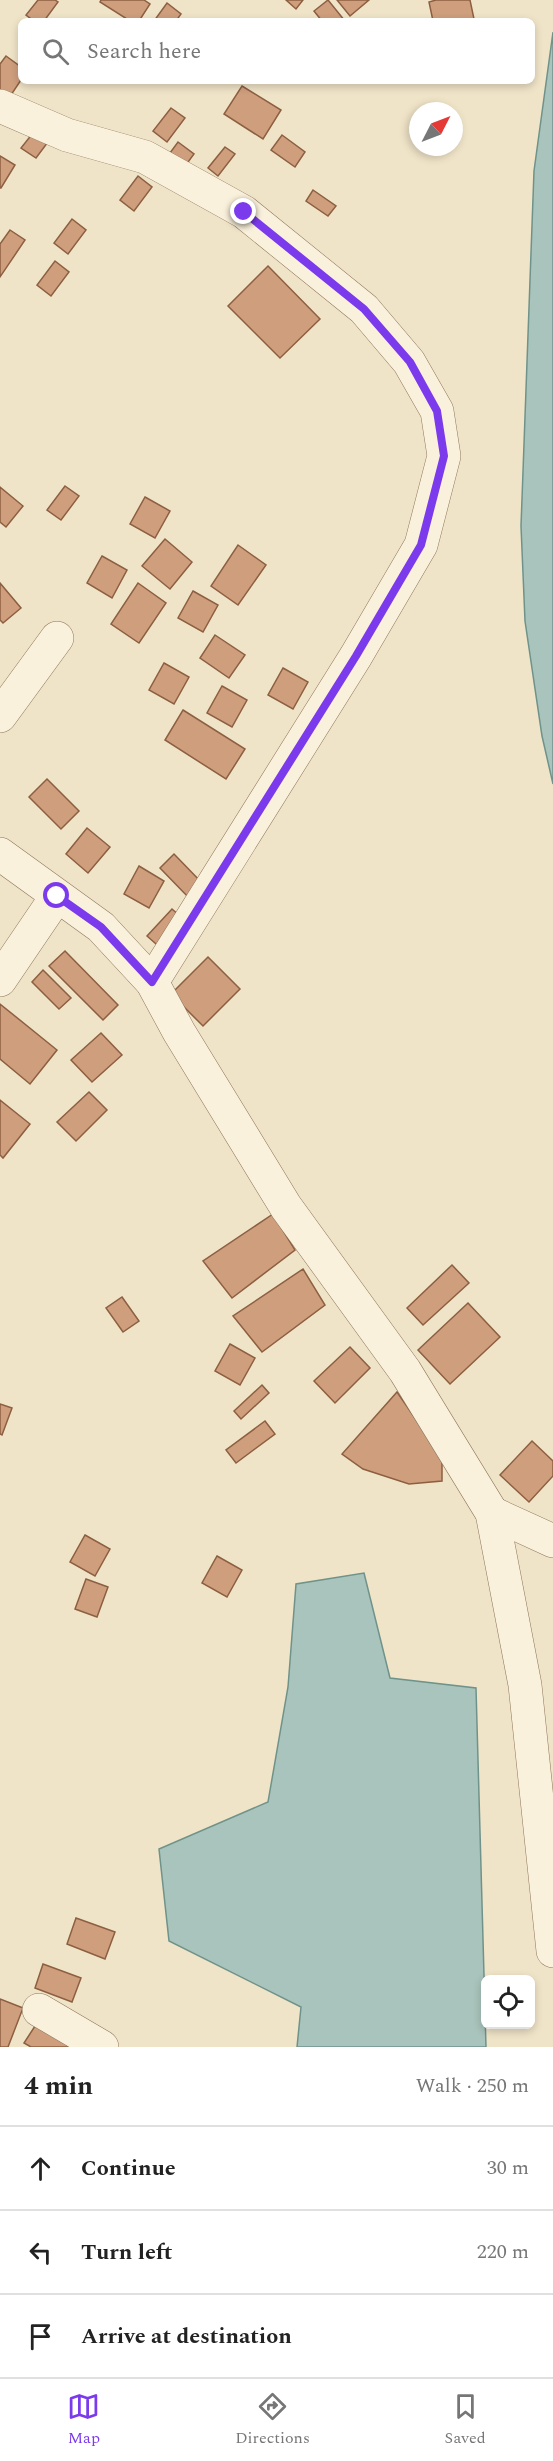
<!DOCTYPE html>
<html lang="en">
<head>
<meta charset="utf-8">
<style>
	:root { --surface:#fff; --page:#f6f6f6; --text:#222; --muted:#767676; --line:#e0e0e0; --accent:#7c3aed }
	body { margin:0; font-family:Spectral,serif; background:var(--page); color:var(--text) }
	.controls { position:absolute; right:18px; bottom:18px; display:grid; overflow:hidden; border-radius:9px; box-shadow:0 3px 9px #0003 }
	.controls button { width:54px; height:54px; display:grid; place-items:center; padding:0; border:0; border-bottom:2px solid var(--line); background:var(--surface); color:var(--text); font:30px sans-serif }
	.compass { position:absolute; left:409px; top:102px; width:54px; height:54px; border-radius:50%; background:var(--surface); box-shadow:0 3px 9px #0003; rotate:48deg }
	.stop { position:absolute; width:18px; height:18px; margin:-14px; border:4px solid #7c3aed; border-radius:50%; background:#fff }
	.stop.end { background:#7c3aed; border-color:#fff; box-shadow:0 2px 6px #0008 }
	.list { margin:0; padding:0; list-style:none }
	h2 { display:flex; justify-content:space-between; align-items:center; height:78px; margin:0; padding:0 24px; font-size:26px }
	h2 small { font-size:20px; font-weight:400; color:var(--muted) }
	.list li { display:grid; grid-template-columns:39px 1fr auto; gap:18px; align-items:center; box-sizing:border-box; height:84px; padding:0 24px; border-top:2px solid var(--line) }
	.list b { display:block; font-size:22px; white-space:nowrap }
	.list em { font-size:20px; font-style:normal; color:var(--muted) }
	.icon { flex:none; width:33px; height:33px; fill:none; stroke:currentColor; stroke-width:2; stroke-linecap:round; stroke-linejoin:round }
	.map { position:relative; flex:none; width:553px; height:2047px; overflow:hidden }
	.search { position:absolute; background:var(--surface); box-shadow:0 3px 9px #0003; left:18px; right:18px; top:18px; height:66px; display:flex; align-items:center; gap:15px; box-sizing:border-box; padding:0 21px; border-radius:9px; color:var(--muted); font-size:22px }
	.sheet { height:330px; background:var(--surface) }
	nav { display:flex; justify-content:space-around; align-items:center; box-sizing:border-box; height:84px; border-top:2px solid var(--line); background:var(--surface); font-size:16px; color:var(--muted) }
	nav a { display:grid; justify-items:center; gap:3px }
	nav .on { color:var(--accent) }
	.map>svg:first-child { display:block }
	.water { fill:#a9c4bc; stroke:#6f938a; stroke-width:1.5 }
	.building { fill:#cf9f7d; stroke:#8d5f41; stroke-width:1.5 }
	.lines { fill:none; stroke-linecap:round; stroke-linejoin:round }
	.minor-casing { stroke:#8d765c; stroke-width:34 }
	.minor { stroke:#faf1dc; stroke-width:33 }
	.route { stroke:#7c3aed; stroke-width:8 }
</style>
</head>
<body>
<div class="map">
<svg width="553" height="2047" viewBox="0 0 553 2047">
	<rect width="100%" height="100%" fill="#f0e4c8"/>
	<g class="water">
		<polygon points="553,32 553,784 542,736 525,621 521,526 534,171"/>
		<polygon points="364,1573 390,1678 476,1688 486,2047 297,2047 301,2007 169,1941 159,1849 268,1802 288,1687 296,1584"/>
	</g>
	<g class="building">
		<polygon points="38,0 55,0 58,2 44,21 34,21 26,15"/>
		<polygon points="101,0 144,0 150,4 139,21 130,21 100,2"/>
		<polygon points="286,0 303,0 296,9"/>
		<polygon points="328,0 345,21 322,21 314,11"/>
		<polygon points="337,0 369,0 350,16"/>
		<polygon points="436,0 470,0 474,19 433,21 429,2"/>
		<polygon points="167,3 181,14 176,21 154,21"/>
		<polygon points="6,56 21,67 21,80 5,104 0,100 0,64"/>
		<polygon points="242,86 281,110 263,139 224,114"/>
		<polygon points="171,108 185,118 167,142 153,131"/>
		<polygon points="40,124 54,134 36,158 21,148"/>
		<polygon points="282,135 305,152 295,167 271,150"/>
		<polygon points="178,142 194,154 180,173 164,161"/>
		<polygon points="225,147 235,154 218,176 208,168"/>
		<polygon points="0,156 15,165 1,188 0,188"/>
		<polygon points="138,176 152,187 134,211 120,200"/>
		<polygon points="313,190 336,206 328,216 306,201"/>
		<polygon points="72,219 86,230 68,254 54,243"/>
		<polygon points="10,230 25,240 0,277 0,244"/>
		<polygon points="55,261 69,272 51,296 37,285"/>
		<polygon points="268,266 320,319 280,358 228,306"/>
		<polygon points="65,486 79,496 61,520 47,510"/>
		<polygon points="0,487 23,506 6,527 0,522"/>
		<polygon points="145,497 170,511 155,538 130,524"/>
		<polygon points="165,539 192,562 170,589 142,566"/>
		<polygon points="238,545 266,565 238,605 211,586"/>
		<polygon points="102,556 127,570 112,598 87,583"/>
		<polygon points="0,583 21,608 3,623 0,620"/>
		<polygon points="138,583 166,603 139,643 111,624"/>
		<polygon points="193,591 218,605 203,632 178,618"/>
		<polygon points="215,635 245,655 229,678 200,658"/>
		<polygon points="164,663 189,677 174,704 149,690"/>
		<polygon points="283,668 308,682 293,709 268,695"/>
		<polygon points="222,686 247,700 232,727 207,713"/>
		<polygon points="183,710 245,749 226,779 165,740"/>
		<polygon points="47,779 79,811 61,829 29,797"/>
		<polygon points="87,828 110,847 88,873 66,854"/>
		<polygon points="174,854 204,885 190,899 160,868"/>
		<polygon points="139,866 164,881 149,908 124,894"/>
		<polygon points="172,909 188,923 164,951 147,936"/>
		<polygon points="65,951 118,1005 103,1020 49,966"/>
		<polygon points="208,957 240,989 203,1026 171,994"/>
		<polygon points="43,970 71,998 59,1009 32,982"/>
		<polygon points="0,1004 57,1050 30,1084 0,1059"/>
		<polygon points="101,1033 122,1055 92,1082 71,1060"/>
		<polygon points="89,1092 107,1110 76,1141 57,1122"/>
		<polygon points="0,1100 30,1124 3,1158 0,1155"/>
		<polygon points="273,1214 295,1250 232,1298 203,1261"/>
		<polygon points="452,1265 469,1283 423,1325 407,1308"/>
		<polygon points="303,1269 325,1305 262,1352 233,1316"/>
		<polygon points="122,1297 139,1321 123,1332 106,1308"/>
		<polygon points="468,1303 500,1337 450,1384 418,1350"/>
		<polygon points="230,1344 255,1358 240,1385 215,1371"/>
		<polygon points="350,1347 370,1368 335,1403 314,1381"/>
		<polygon points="262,1385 269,1393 241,1419 234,1411"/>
		<polygon points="397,1392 442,1457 442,1481 409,1484 363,1469 342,1454"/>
		<polygon points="0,1404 12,1408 2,1435 0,1434"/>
		<polygon points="265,1421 275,1434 236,1463 226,1450"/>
		<polygon points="532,1441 553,1461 553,1476 529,1502 500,1475"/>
		<polygon points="85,1535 110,1549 95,1576 70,1562"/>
		<polygon points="217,1556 242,1570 227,1597 202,1583"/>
		<polygon points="86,1579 108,1587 97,1617 75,1609"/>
		<polygon points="76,1918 115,1932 105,1959 67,1944"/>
		<polygon points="43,1964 81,1978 72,2002 35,1988"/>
		<polygon points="0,1999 23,2008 8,2047 0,2047"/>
		<polygon points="37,2023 79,2047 31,2047 24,2043"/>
	</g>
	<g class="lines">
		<defs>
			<g id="minor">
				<polyline points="0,106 67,135 145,157 244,212 364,309 409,362 437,411 444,456 421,545 356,656 152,982"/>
				<polyline points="0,716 57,638"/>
				<polyline points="0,854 101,927 152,982 179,1032 286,1207 405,1371 492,1513 525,1685 553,1951"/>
				<polyline points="0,980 57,896"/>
				<polyline points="492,1513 553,1541"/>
				<polyline points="39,2010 102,2047"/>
			</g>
		</defs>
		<use href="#minor" class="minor-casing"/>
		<use href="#minor" class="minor"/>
	</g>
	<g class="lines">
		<polyline class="route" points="57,896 101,927 152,982 356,656 421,545 444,456 437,411 410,362 364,309 244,212"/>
	</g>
</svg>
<div class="controls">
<button><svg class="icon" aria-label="locate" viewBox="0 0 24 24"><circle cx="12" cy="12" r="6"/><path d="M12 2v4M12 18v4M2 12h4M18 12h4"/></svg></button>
</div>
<svg class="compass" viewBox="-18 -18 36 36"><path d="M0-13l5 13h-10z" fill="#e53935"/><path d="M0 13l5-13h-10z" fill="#767676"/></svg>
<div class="stop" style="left:57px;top:896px"></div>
<div class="stop end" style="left:244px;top:212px"></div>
<div class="search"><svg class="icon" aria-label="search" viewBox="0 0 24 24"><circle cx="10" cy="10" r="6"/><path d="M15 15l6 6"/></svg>Search here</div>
</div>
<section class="sheet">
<h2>4 min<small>Walk · 250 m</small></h2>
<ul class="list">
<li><svg class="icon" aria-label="ahead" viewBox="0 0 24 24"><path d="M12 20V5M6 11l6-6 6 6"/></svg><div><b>Continue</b></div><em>30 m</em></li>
<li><svg class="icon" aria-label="left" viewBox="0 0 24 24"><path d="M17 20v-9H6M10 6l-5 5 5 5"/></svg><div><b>Turn left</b></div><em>220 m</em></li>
<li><svg class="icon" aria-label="arrive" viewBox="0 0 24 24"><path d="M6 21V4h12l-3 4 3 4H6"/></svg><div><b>Arrive at destination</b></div></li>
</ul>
</section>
<nav>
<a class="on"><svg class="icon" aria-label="map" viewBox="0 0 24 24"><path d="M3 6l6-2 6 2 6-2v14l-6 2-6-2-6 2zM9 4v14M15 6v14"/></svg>Map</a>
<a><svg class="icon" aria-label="directions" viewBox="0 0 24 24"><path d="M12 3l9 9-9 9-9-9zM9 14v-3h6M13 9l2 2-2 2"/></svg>Directions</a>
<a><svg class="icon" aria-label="saved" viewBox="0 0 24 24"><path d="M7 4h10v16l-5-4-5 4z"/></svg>Saved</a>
</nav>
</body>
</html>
